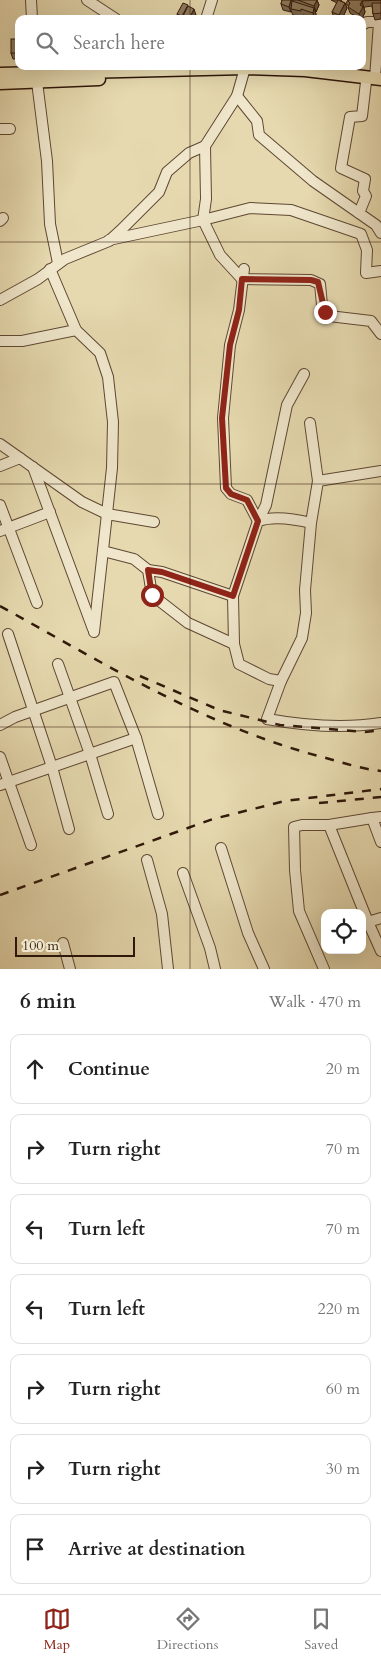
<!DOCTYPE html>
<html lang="en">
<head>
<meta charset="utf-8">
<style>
	:root { --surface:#fff; --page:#f2f2f2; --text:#222; --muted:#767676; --line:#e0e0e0; --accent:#8f2418 }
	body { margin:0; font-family:Cardo,serif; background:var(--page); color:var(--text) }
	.controls { position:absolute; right:15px; bottom:15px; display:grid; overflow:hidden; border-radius:10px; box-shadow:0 5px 20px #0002 }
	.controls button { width:45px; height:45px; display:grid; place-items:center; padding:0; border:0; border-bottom:1px solid var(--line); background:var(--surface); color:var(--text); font:25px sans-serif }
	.scale { position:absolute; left:15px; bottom:12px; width:120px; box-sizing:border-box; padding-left:5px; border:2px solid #30180a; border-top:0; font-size:14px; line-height:18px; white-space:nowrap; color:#30180a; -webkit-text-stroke:4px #efe6cb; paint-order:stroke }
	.stop { position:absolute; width:15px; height:15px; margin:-11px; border:4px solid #8f2418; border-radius:50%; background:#fff }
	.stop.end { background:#8f2418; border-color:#fff; box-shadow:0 1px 5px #0008 }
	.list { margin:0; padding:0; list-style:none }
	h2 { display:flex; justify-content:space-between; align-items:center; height:65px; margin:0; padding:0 20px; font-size:21px }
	h2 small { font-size:16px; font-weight:400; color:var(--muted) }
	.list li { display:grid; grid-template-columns:32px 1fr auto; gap:15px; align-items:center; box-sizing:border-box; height:70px; margin:0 10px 10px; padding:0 10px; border:1px solid var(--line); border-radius:10px }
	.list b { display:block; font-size:19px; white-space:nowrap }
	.list em { font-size:16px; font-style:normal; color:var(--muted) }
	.icon { flex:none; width:28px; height:28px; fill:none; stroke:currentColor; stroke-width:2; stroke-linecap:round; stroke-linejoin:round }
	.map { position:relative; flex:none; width:381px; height:969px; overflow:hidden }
	.search { position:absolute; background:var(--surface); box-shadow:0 5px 20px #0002; left:15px; right:15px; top:15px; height:55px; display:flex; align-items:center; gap:12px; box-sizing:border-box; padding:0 18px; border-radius:10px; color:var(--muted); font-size:19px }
	.sheet { height:625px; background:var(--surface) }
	nav { display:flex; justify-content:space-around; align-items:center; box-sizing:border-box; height:70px; border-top:1px solid var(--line); background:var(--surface); font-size:14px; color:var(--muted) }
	nav a { display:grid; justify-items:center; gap:2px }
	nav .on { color:var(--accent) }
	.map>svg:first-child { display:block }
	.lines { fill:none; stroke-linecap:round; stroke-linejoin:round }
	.minor-casing { stroke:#5e4833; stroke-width:12 }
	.major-casing { stroke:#30180a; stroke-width:15 }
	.minor { stroke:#efe6cb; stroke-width:10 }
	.major { stroke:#e6d9af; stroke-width:12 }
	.rail { stroke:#30180a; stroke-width:2.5; stroke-dasharray:9 9; stroke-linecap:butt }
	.wall { fill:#7b6b53; stroke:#30180a }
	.shaded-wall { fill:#645743; stroke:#30180a }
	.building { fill:#8f7c60; stroke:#30180a }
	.route { stroke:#8f2418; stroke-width:6 }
	.grid { fill:none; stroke:#30180a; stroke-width:1; stroke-opacity:0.55 }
</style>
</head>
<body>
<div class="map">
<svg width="381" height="969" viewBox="0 0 381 969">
	<rect width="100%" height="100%" fill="#e6d9af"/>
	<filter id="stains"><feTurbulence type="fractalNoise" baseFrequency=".004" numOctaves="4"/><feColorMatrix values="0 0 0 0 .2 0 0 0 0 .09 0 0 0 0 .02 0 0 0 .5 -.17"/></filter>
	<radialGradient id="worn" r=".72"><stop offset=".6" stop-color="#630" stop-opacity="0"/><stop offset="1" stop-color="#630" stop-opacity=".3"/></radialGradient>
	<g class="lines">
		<defs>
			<g id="minor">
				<polyline points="31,0 32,19"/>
				<polyline points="87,0 116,19"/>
				<polyline points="206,19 212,0"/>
				<polyline points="362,25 367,22 381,22"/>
				<polyline points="35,66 47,161 50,224 58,263"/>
				<polyline points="375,78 379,23"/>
				<polyline points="237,96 257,121 259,135 313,181 376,225 381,233"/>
				<polyline points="0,129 10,129"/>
				<polyline points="205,146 206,199 203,220 220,255 242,279 311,280 320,284 322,305 329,316 371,321 381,334"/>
				<polyline points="359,213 366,196 363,191 365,179 341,168 350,117 362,116 366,82"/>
				<polyline points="0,221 3,218"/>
				<polyline points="109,240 203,220 250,208 291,210 361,234 367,250 366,273 381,271"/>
				<polyline points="50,269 76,330 100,353 108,377 113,422 112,468 94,632"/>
				<polyline points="244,269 239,310 230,345 223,418 226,488 231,494 247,500 258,521"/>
				<polyline points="0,300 38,279 65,259 109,241 121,230 159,192 167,172 189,153 205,146 237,96 245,68"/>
				<polyline points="0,341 22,341 76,330"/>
				<polyline points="310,423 318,481"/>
				<polyline points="0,444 82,502 107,514 154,522"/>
				<polyline points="0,466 20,458"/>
				<polyline points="33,467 93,629"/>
				<polyline points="0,505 37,603"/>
				<polyline points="258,521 266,505 287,405 304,374"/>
				<path d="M311,523c-16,-4 -38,-7 -53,-2l-25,75 1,48 5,20 30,15 12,2 21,-43 4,-25 -1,-23 6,-67 7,-42 63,-10"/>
				<polyline points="0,531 50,512"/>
				<polyline points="103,551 134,559 148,570 152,595 188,623 234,644"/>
				<polyline points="148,570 162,572 233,596"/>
				<polyline points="8,634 52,767 69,829"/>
				<polyline points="58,664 90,754 108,814"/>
				<path d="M281,681l-14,38c39,7 75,10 114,4"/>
				<polyline points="0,725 15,717 114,682 136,738 0,785"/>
				<polyline points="136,738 158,814"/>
				<polyline points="0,757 31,845"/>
				<polyline points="381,817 372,818 381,842"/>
				<polyline points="329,825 372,818"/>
				<polyline points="221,848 248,933 264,969"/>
				<polyline points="147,860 162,914 168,969"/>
				<polyline points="183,873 210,948 215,969"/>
				<polyline points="381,918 368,922 381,951"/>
				<polyline points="63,943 70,969"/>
				<polyline points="324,969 299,911 295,870 294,827 302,825 329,825 368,922"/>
			</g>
			<g id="major">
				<polyline points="0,74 245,68 305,70 381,79"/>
				<polyline points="0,83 99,79"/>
			</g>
		</defs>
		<use href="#minor" class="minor-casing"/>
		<use href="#major" class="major-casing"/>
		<use href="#minor" class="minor"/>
		<use href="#major" class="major"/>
		<g class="rail">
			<path d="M0,606c105,58 208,122 326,152 18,5 36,11 55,13"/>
			<polyline points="140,676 219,710 280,725 365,732 381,730"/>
			<polyline points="319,803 381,797"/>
			<polyline points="0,895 213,819 285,801 381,789"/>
		</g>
	</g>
	<g class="wall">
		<polygon points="282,0 317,0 319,5 316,12 315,11 316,14 315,19 303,15 303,17 293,15 291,11 291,12 283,10 281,4"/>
		<polygon points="331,0 342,0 341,1 345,3 347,8 342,19 336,19 334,18 332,12 337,3"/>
		<polygon points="348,0 381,0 381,19 375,20 373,14 372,6 365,7 364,8 365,12 362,19 360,19 350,13 348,7 349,6 347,5 346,3"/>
		<polygon points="188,6 196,15 194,19 184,19 183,18 182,19 178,17 177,14"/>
		<polygon points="19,39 19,59 13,59 11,53"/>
	</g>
	<g class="shaded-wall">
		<polygon points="291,0 293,0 294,3 291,9 291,12 289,7"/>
		<polygon points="317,0 319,5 316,12 314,6"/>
		<polygon points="362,1 365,12 362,19 361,19 359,14 360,5"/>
		<polygon points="345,3 347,8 342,19 340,19 339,15"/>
		<polygon points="314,8 316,14 315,19 313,13"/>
		<polygon points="194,9 196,15 194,19 189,19"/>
	</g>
	<g class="building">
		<polygon points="282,0 291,0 289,7 281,4"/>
		<polygon points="298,0 317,0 314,6"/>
		<polygon points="338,0 345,3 339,15 332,12"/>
		<polygon points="349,0 381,0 362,1 360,5 363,7 359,14 348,7 350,3 348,1"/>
		<polygon points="292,1 314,8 313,13 301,9 301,11 291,9"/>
		<polygon points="183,3 188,5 182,16 177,14"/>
		<polygon points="372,3 381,3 381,13 373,14"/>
		<polygon points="188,6 194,9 189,19 183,16"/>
		<rect x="11" y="39" width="8" height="14"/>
	</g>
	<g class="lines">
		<polyline class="route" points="152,595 148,570 162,572 233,596 258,521 247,500 231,494 226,488 222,418 230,345 239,310 242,279 311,280 318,282 325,312"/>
	</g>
	<path class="grid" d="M190,0v19M190,66v903M0,242h381M0,484h381M0,727h381"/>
	<rect width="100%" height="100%" filter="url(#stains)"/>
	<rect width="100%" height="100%" fill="url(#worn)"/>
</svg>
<div class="controls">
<button><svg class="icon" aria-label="locate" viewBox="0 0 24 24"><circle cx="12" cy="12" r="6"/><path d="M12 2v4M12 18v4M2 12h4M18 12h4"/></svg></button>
</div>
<div class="scale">100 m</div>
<div class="stop" style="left:152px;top:595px"></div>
<div class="stop end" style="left:325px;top:312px"></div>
<div class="search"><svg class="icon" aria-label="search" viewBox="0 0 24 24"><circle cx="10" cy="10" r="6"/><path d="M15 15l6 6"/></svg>Search here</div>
</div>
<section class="sheet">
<h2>6 min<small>Walk · 470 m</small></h2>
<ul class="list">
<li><svg class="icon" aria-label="ahead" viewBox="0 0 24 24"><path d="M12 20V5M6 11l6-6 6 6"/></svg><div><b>Continue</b></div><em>20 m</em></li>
<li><svg class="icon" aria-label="right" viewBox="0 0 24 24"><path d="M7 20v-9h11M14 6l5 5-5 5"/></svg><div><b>Turn right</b></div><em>70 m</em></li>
<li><svg class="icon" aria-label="left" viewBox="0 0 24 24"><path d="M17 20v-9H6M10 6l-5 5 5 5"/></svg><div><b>Turn left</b></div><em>70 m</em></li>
<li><svg class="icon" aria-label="left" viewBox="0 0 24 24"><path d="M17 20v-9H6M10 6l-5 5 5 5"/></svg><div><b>Turn left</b></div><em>220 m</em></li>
<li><svg class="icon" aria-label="right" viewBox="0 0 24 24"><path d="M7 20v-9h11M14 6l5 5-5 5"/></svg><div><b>Turn right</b></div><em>60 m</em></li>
<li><svg class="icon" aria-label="right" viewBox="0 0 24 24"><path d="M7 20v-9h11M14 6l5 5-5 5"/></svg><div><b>Turn right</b></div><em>30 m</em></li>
<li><svg class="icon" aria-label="arrive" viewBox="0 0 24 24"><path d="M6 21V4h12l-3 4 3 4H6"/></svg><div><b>Arrive at destination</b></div></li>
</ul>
</section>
<nav>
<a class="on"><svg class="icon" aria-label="map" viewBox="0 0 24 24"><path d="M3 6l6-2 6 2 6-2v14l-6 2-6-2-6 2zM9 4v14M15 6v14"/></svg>Map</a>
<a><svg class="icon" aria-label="directions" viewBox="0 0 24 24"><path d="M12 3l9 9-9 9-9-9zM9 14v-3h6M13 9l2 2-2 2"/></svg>Directions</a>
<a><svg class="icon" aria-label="saved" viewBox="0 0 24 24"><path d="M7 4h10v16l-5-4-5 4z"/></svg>Saved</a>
</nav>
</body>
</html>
